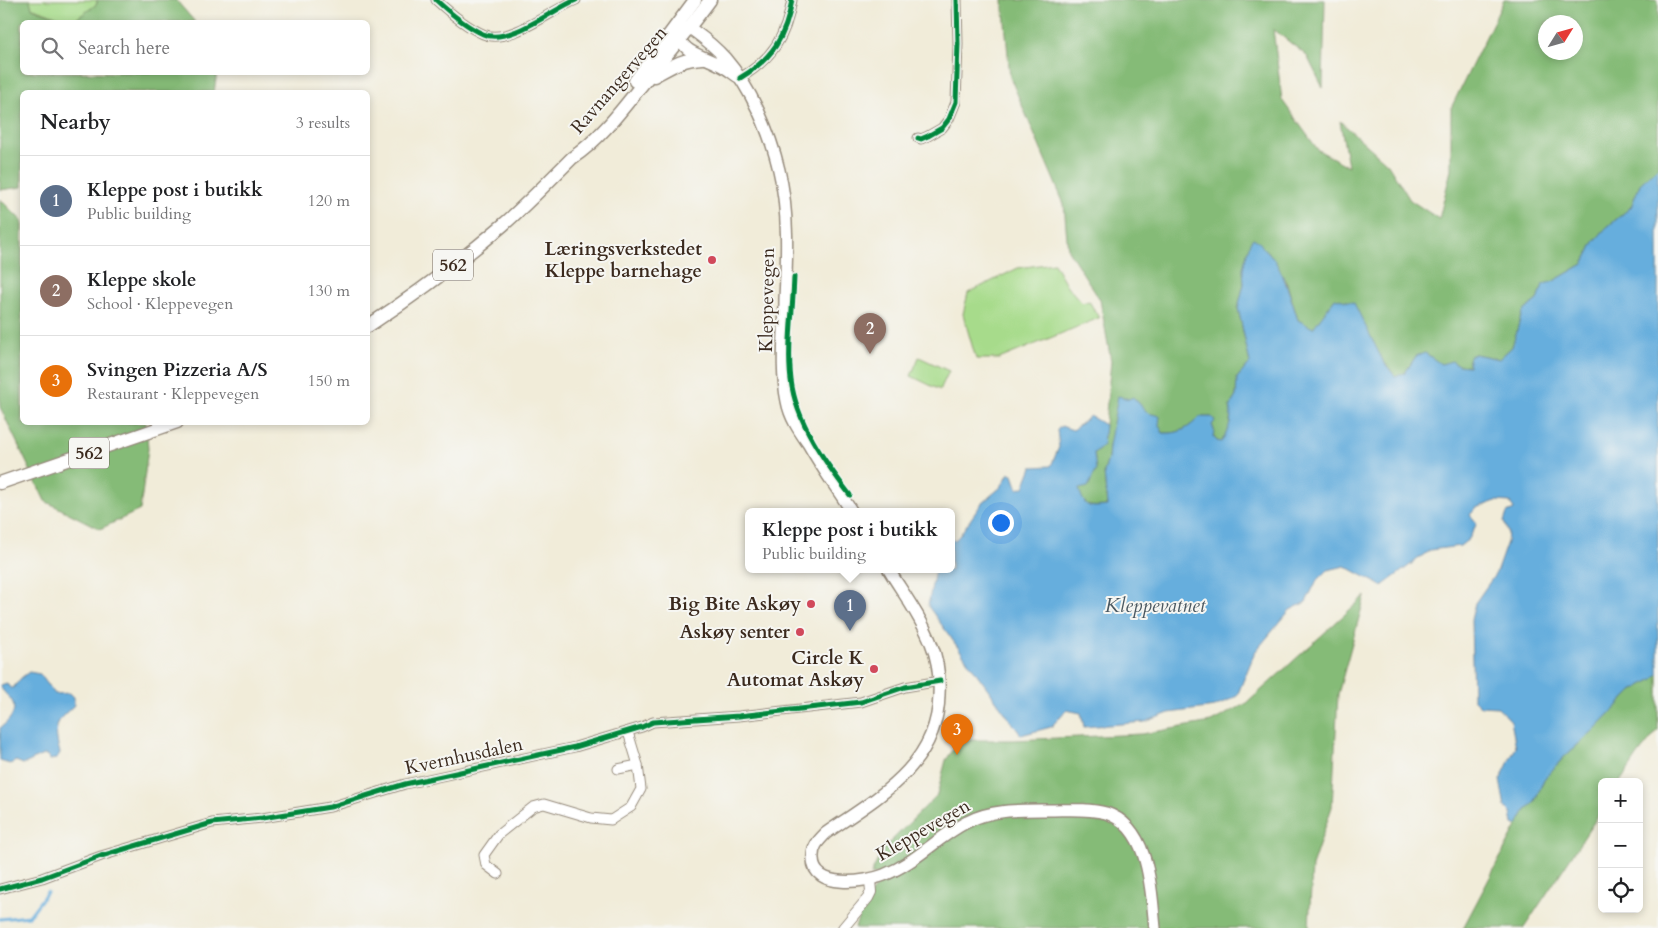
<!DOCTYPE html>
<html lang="en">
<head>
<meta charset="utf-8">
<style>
	:root { --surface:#fff; --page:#f2f2f2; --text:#202124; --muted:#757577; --line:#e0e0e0; --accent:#2563eb }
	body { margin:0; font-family:Cardo,serif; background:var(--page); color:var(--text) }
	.controls { position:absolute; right:15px; bottom:15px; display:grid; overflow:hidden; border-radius:8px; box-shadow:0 2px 8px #0003 }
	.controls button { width:45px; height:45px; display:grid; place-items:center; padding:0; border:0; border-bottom:1px solid var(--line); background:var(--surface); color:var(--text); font:25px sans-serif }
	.compass { position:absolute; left:1538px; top:15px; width:45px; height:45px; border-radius:50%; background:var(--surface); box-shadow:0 2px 8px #0003; rotate:53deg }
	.you { position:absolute; left:1000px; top:522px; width:18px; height:18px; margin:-12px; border:4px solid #fff; border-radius:50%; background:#1a73e8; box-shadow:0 0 0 8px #1a73e833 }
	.badge { display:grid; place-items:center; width:32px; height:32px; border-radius:50%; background:var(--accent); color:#fff; font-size:16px; font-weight:700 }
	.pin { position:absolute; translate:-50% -41px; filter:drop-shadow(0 1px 2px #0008) }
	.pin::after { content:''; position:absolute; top:26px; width:18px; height:15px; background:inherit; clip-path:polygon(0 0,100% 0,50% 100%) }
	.popup { position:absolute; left:745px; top:508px; width:210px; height:65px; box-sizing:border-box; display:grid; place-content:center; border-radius:8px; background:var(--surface); filter:drop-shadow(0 1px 4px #0005); font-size:16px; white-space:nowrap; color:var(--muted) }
	.popup b { font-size:19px; color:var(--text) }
	.popup::after { content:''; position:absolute; left:50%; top:100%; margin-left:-10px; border:10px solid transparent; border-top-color:var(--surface) }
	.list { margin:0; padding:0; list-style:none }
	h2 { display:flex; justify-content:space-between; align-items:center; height:65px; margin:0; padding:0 20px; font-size:21px }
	h2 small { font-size:16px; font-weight:400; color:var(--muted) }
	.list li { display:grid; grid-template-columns:32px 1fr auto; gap:15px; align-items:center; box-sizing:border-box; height:90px; padding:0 20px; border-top:1px solid var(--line) }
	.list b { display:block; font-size:19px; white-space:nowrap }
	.list p { margin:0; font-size:16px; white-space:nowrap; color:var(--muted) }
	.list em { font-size:16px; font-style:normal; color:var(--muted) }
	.icon { flex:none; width:28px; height:28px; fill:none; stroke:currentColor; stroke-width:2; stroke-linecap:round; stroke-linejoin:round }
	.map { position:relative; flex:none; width:1658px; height:928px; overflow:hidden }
	.search { position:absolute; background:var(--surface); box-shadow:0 2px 8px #0003; left:20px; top:20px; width:350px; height:55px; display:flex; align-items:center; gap:12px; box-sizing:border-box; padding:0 18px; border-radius:8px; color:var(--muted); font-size:19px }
	.panel { position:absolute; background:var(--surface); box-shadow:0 2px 8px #0003; left:20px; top:90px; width:350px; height:335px; border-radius:8px }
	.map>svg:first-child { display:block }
	.green { fill:#a7db8b; stroke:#718254 }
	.forest { fill:#85bb77; stroke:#60724a; fill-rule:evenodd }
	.water { fill:#66aedd; stroke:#506c7e }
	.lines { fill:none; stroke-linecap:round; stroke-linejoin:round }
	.stream { stroke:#66aedd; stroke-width:3 }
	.minor-casing { stroke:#968b7c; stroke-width:11 }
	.tertiary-casing { stroke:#968b7c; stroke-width:12 }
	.secondary-casing { stroke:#968b7c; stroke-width:14 }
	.primary-casing { stroke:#968b7c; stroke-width:15 }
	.minor { stroke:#fff; stroke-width:9 }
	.tertiary { stroke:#fff; stroke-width:10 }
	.secondary { stroke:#fff; stroke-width:11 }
	.primary { stroke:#fff; stroke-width:12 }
	.cycleway-casing { stroke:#f6f6f2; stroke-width:8 }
	.cycleway { stroke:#00873e; stroke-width:5 }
	.poi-dot { fill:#d1495b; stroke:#f6f6f2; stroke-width:2 }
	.labels { text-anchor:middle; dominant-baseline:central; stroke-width:4; stroke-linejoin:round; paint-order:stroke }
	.shield { fill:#f6f6f2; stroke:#73675e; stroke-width:1 }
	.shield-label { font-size:18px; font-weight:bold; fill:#3b2a1e }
	.street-label { font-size:19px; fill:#3b2a1e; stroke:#f6f6f2 }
	.poi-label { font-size:19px; font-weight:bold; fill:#3b2a1e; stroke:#f6f6f2; text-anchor:end }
	.water-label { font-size:20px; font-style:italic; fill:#4a5861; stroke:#f6f6f2 }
</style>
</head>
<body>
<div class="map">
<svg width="1658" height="928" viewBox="0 0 1658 928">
	<rect width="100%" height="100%" fill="#f6f6f2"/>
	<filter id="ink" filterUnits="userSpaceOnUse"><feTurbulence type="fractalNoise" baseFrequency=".02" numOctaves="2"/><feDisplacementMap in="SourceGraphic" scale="10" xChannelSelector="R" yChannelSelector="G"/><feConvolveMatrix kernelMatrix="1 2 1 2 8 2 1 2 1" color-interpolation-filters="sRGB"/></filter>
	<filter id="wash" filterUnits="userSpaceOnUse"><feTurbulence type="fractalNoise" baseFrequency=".0096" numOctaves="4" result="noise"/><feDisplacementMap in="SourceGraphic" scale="20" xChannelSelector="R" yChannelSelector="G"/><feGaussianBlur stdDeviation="1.12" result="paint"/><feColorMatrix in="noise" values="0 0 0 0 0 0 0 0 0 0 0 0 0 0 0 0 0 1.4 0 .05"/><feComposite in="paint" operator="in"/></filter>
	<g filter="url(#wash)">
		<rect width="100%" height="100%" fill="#f1ecd9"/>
		<g class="green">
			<polygon points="30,0 97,0 97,4 72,22 31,7"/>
			<polygon points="1054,263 1067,286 1082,303 1089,301 1099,318 999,359 976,359 963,314 968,293 1018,268"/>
			<polygon points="919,357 949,371 940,390 911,376"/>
		</g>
		<g class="forest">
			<polygon points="0,0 30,0 32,8 70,22 22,22 22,72 217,73 214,92 22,92 22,187 0,190"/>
			<polygon points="97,0 176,0 195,22 72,22 97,4"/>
			<path d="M1003,0h322l-2,88 -16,-32 -34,-27 9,71 36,50 30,16 -8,-45 48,43 22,36 29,19 12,-49v-62l53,-108h154v167l-18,17 -9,23 -25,21 -12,14 -11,22 -31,18 -9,3 -4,13 -17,15 -10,34 -13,12 -24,-5 -6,2v10l-28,-2 -25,-8 -11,17 -10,3 -60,-78 -22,31 -15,-9 -12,-39 -18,-30 -25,17 1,16 -6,24 12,55 -13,15 -1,18 -6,10 1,6 -2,18 -8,12 -4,-1 -4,-5 1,-6 -2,-5 2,-4 -2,-4h-12c-12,11 -19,17 -37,16l-4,-8 -26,-28 -24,49 -1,13 -4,13 3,34c-19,1 -22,2 -29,-17l17,-29 -1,-7 9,-8 8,-84 -11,-61 -32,-50 -4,-46 -54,-127zM1546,22h30v30h-30z"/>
			<polygon points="0,199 22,221 22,422 146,423 148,449 140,510 100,529 45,501 0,407"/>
			<polygon points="1365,596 1338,694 1332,807 1312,866 1309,928 855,928 863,902 886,876 871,874 883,849 937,795 946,760 960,740 1014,740 1142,734 1211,722 1247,703"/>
			<polygon points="1658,674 1658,730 1638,755 1620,782 1602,782 1602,810 1524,928 1463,928 1517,826 1526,810 1534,803 1544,779 1564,757 1593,731 1632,691 1653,679"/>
		</g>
		<g class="water">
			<path d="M1658,167v507l-5,5 -21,12 -39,40 -29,26 -20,22 -10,24 -8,7 -9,16 -4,-2 -2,-11 -6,-6 -5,-27 16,-33 -5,-26 -13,-14 -18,-1 -7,-7 -2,-79 4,-17 21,-30 11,-31 1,-9 -4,-11 3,-9 7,-3 -4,-8 -14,-1 -20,7 -6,7 7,8 -8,16 -9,7 -30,4 -48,36 -37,-20 -17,4 -12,12 -10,20 -16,8 -35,42 -18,44 -22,11 -46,6 -24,9 -61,5 -3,-14 -15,-3 -15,17 -30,8 -93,-129 7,-36h16v-31l4,1 4,-4 23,-33 19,-16 8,-14 4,2 5,14 6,-2 8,-20 19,-1 8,-19 -2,-17 4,-4 12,4 17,-14 15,9 -2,20 -9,8 2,17 -8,17 -9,2c6,19 9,19 28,17l-3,-34 4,-13 1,-13 9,-50 11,3 4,-2 15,16 12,3 -1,9 4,8c18,1 25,-5 37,-16h12l3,4 -3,4 2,5 -1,7 4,4 4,1c7,-11 12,-22 9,-36l6,-10 1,-18 13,-15 -12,-55 6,-24 -1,-16 7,-26 3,-4 7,4 2,5c19,12 29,52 36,73l15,8 22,-30 19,5 29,58 12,15 10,-3 11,-17 9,-3 16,11 11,-3 6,4 11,1v-10l6,-2 24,5 13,-12 10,-34 17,-15 4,-14 9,-2 31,-18 11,-22 12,-14 25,-21 9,-23z"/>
			<path d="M29,672l11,2 15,20 15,-1 4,4v8c-4,5 -8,7 -12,12 -9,10 -5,24 -2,36l-4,6 -6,1 -2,-5c-9,-1 -16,7 -25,9l-7,-3 -6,3 -10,-3v-33c8,-6 18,-16 12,-27 -4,-6 -10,-9 -12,-16l7,-2 3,5h3l8,-10z"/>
		</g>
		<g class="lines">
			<polyline class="stream" points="0,919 29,916 47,892"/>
		</g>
	</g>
	<g filter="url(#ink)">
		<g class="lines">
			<defs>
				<g id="minor">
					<path d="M436,0c14,13 29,26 47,34 25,12 70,-25 93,-34"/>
					<path d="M740,78c32,-19 46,-41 52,-78"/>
					<polyline points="918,138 921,139 928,136 942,128 949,119 956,102 958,44 957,0"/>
					<polyline points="618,769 638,765"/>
					<polyline points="498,874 486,865 484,855 499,834 533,807 544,804 591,818 611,820 631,807 641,789 638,765 628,732"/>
					<polyline points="0,889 42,878 101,856 212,823 262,818 330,807 405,784 575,747 642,727 653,722 739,716 861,702 905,687 940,681"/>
				</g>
				<polyline id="tertiary" points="843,928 868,898 871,892 870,880"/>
				<g id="secondary">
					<path d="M740,78c-7,-4 -13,-10 -20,-13 -22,-12 -37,-10 -45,-37h15l4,3c11,8 22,17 31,27 26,30 45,74 54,112 10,41 8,87 6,129 0,34 -5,69 2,102 3,17 13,31 22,44 13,23 29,45 43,67"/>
					<path d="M889,570c14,23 32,47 42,73 7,17 9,33 8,52 -1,70 -62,103 -113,138 -8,8 -14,14 -13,26 0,31 53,23 71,16 33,-13 53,-38 83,-53 24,-13 55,-12 82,-12 18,0 38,-2 57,3 44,14 45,77 49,115"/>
				</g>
				<g id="primary">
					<path d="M654,76c18,-10 28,-17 49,-18"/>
					<polyline points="635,81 695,0"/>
					<path d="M368,326c47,-31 92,-64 135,-101 24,-21 46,-44 69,-67 26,-17 49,-47 68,-71 24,-29 48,-57 70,-87"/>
					<polyline points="0,483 177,422"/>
				</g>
			</defs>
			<use href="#minor" class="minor-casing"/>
			<use href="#tertiary" class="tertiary-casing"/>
			<use href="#secondary" class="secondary-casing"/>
			<use href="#primary" class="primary-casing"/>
			<use href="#minor" class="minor"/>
			<use href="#tertiary" class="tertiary"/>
			<use href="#secondary" class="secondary"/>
			<use href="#primary" class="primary"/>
			<defs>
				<g id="cycleway">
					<path d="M436,0c14,13 29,26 47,34 25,12 70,-25 93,-34"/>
					<path d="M740,78c32,-19 46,-41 52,-78"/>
					<polyline points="918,138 921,139 928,136 942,128 949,119 956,102 958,44 957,0"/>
					<path d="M794,277c-1,33 -7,71 -3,103 5,42 34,82 59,115"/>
					<polyline points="0,889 42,878 101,856 212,823 262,818 330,807 405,784 575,747 642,727 653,722 739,716 861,702 905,687 940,681"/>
				</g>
			</defs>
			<use href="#cycleway" class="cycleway-casing"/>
			<use href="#cycleway" class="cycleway"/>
		</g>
	</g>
	<g class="poi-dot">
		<circle cx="712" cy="260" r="5"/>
		<circle cx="811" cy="604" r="5"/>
		<circle cx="800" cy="632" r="5"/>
		<circle cx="874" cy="669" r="5"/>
	</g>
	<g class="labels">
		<g class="shield">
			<rect x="433" y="249.5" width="40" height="31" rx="4"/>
			<rect x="69" y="437.5" width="40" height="31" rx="4"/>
		</g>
		<g class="shield-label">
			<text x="453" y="265">562</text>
			<text x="89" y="453">562</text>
		</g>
		<g class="street-label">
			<text transform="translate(619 80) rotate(-49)">Ravnangervegen</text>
			<text transform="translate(767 300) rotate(-89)">Kleppevegen</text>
			<text transform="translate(464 756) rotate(-12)">Kvernhusdalen</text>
			<text transform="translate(923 830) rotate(-30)">Kleppevegen</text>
		</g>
		<g class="poi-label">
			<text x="702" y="249">Læringsverkstedet<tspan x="702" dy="22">Kleppe barnehage</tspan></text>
			<text x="801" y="604">Big Bite Askøy</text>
			<text x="790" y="632">Askøy senter</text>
			<text x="864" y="658">Circle K<tspan x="864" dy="22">Automat Askøy</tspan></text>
		</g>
		<g class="water-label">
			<text x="1155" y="605">Kleppevatnet</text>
		</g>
	</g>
</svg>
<div class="controls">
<button>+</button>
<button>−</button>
<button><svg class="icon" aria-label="locate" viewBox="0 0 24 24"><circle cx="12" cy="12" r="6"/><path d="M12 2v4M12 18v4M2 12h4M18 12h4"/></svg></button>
</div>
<svg class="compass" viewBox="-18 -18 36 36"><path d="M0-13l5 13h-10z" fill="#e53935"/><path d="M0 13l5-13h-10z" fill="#757577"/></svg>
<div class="you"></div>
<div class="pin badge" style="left:850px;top:631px;background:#5c6f8a">1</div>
<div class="popup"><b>Kleppe post i butikk</b>Public building</div>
<div class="pin badge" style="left:870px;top:354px;background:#8d6e63">2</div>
<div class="pin badge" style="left:957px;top:755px;background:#e8710a">3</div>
<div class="search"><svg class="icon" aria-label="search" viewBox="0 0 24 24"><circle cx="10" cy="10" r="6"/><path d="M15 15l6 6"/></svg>Search here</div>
<section class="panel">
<h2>Nearby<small>3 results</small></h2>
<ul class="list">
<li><span class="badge" style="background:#5c6f8a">1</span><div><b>Kleppe post i butikk</b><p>Public building</p></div><em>120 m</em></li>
<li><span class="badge" style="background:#8d6e63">2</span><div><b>Kleppe skole</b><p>School · Kleppevegen</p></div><em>130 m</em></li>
<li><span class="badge" style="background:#e8710a">3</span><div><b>Svingen Pizzeria A/S</b><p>Restaurant · Kleppevegen</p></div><em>150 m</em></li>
</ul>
</section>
</div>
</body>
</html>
